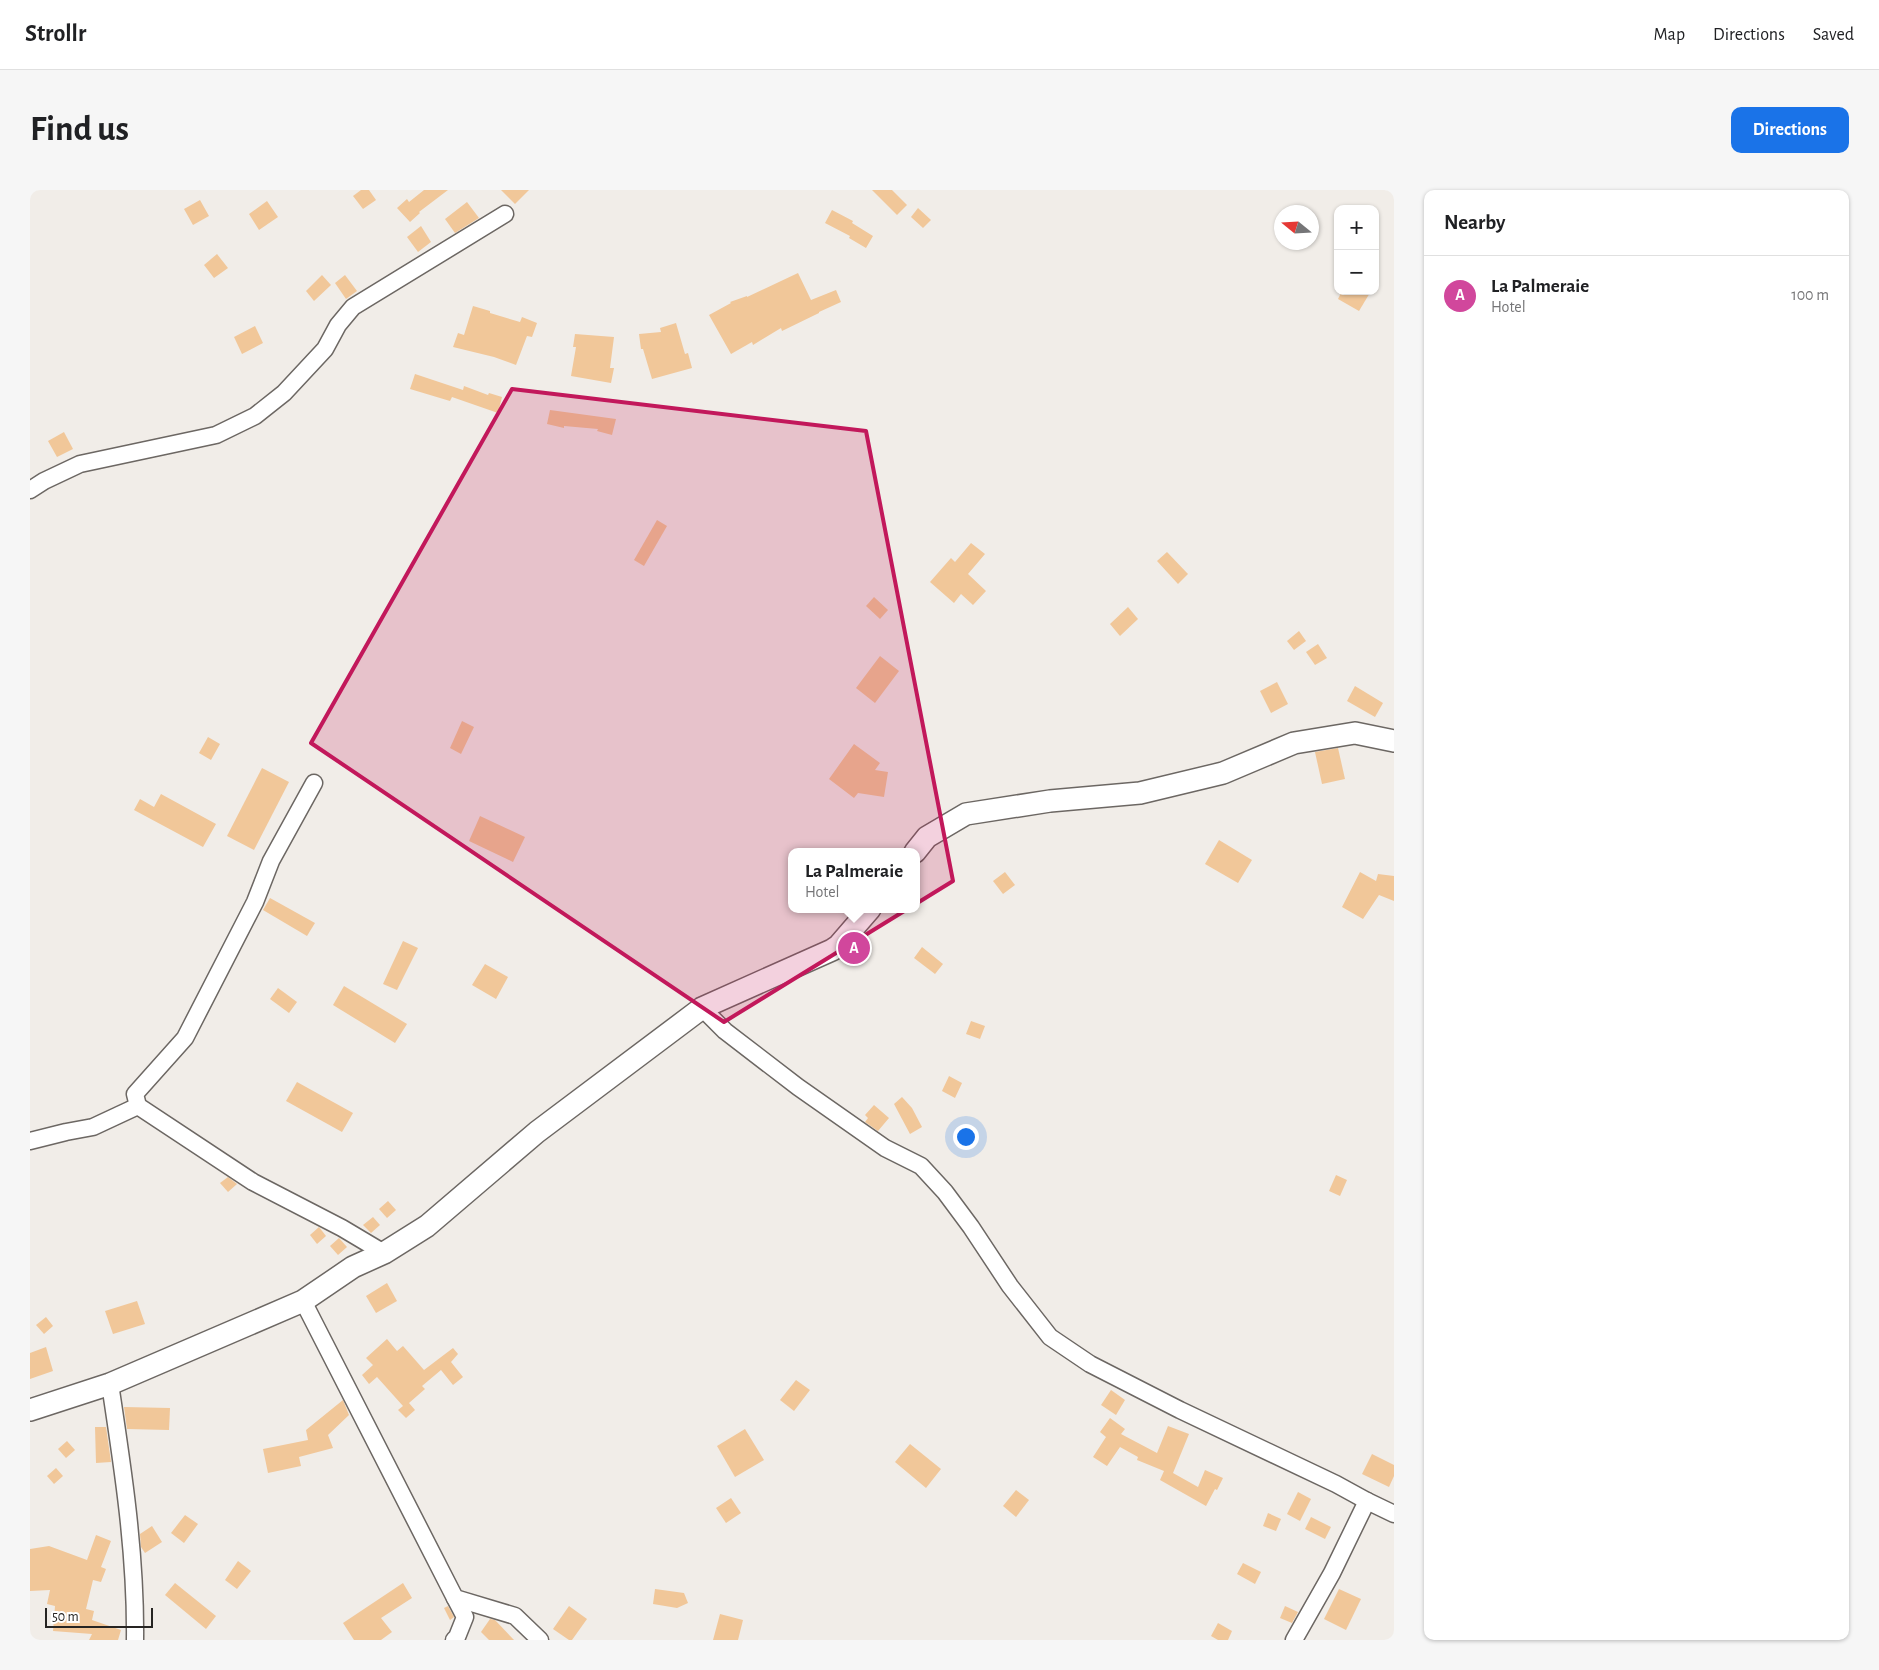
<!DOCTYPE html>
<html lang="en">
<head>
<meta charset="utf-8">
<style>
	:root { --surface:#fff; --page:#f6f6f6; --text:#202124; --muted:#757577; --line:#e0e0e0; --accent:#1a73e8 }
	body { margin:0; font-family:"Alegreya Sans",sans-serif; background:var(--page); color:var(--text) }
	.controls { position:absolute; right:15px; top:15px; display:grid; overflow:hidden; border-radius:10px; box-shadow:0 1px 4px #0004 }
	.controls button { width:45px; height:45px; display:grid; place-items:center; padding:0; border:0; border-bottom:1px solid var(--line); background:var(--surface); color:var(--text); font:25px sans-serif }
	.compass { position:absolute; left:1244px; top:15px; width:45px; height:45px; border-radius:50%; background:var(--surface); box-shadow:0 1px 4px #0004; rotate:288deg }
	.scale { position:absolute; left:15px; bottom:12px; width:108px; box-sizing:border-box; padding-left:5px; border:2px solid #262422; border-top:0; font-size:14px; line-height:18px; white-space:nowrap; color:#262422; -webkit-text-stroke:4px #fff; paint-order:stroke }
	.you { position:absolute; left:935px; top:946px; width:18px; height:18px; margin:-12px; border:4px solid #fff; border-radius:50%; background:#1a73e8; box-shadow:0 0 0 8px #1a73e833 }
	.badge { display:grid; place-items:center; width:32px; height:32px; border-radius:50%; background:var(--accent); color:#fff; font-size:16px; font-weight:700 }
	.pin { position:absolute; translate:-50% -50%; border:2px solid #fff; box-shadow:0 1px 5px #0006 }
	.popup { position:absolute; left:758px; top:658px; width:132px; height:65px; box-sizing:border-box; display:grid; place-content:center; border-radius:10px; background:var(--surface); filter:drop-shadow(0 1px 4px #0005); font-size:16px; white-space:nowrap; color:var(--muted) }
	.popup b { font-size:19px; color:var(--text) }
	.popup::after { content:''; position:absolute; left:50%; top:100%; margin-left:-10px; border:10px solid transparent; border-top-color:var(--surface) }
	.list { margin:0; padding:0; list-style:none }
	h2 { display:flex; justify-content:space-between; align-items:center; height:65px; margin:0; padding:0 20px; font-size:21px }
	h2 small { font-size:16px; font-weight:400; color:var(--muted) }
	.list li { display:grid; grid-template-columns:32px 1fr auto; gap:15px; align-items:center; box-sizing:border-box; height:80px; padding:0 20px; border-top:1px solid var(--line) }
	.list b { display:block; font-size:19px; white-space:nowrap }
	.list p { margin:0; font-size:16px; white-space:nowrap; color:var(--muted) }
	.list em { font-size:16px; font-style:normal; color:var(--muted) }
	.map { position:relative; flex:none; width:1364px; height:1450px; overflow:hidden; border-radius:10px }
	header { display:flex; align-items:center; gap:30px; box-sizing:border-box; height:70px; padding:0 25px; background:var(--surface); border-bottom:1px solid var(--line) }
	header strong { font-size:24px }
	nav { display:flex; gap:28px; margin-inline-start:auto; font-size:18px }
	.intro { display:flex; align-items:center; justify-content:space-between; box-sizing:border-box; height:120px; padding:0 30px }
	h1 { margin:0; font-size:35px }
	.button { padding:12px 22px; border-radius:10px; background:var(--accent); color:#fff; font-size:18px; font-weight:700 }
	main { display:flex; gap:30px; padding:0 30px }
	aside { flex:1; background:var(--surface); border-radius:10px; box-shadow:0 1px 4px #0004 }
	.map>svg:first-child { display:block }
	.building { fill:#f1c799 }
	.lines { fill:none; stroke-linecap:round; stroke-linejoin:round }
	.minor-casing { stroke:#6c6763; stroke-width:19 }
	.tertiary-casing { stroke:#6c6763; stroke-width:24 }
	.minor { stroke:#fff; stroke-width:16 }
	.tertiary { stroke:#fff; stroke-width:21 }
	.marked { fill:#c2185b; fill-opacity:0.2; stroke:#c2185b; stroke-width:4; stroke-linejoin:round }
</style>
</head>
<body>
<header>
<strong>Strollr</strong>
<nav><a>Map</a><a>Directions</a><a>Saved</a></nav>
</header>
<div class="intro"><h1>Find us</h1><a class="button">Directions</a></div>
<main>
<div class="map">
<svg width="1364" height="1450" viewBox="0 0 1364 1450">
	<rect width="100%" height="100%" fill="#f1ede8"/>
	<g class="building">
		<polygon points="331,0 339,0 346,10 333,19 323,6"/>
		<polygon points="394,0 418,0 389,22 390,23 380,32 367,18 377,9 379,12"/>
		<polygon points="471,0 499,0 485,14"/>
		<polygon points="842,0 862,0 877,15 867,25"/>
		<polygon points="170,10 179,26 163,35 154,19"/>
		<polygon points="237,11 248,27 229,40 219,24"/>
		<polygon points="437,12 449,28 425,43 415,29"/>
		<polygon points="888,18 901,30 893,38 881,27"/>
		<polygon points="802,20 823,31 822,33 843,46 836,58 819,48 820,46 795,33"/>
		<polygon points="391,36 401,52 388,62 377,47"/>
		<polygon points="187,64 198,78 184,88 174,75"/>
		<polygon points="768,83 781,110 806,100 811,112 789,122 789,123 752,141 751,138 723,155 722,152 701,164 679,125 701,113 700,112 717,106 717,107"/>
		<polygon points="292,85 301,95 284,111 276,101"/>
		<polygon points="315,85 327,101 316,109 305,93"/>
		<polygon points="1312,101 1341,101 1329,121 1308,109"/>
		<polygon points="443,116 460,121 460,123 490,132 492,127 507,133 502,147 497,146 486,175 464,167 423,157 428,143 434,145"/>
		<polygon points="646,133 655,164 658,163 662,178 622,189 613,159 611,159 609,144 631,142 630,138"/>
		<polygon points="225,136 233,153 212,164 204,147"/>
		<polygon points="545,144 584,147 580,178 584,178 581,193 541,186 546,157 543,157"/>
		<polygon points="385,184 433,200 434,196 458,205 459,203 472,207 468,223 422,207 420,211 380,199"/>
		<polygon points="520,220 586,229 582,245 567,241 568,239 534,236 534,238 517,234"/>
		<polygon points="34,242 43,259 27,267 18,251"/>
		<polygon points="627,330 637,336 614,376 604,370"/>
		<polygon points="941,353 955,364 938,384 956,401 943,415 931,404 924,413 900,392 921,368 925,372"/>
		<polygon points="1137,362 1158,384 1148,394 1127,371"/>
		<polygon points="844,407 858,420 850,429 836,416"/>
		<polygon points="1098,417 1108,429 1090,446 1080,434"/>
		<polygon points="1269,441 1276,451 1264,460 1257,451"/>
		<polygon points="1288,454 1297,468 1285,475 1276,462"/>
		<polygon points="850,466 869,481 845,513 826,498"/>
		<polygon points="1247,492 1258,514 1241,523 1230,501"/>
		<polygon points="1325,496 1353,513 1345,527 1317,511"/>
		<polygon points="432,531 444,537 431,564 420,558"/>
		<polygon points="178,547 190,554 181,570 169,563"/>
		<polygon points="824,554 850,573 845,580 858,582 854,607 828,603 824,608 799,589"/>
		<polygon points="1308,558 1315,589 1292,594 1285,562"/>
		<polygon points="232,578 259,592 224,660 197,646"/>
		<polygon points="131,604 186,634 173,657 104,620 110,609 124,617"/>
		<polygon points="450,626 495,647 483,672 439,651"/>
		<polygon points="1189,650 1222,670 1208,693 1175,674"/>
		<polygon points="975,682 985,695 973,704 963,691"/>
		<polygon points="1330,682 1346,691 1348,684 1364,686 1364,711 1349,705 1333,729 1312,717"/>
		<polygon points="240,708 285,733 277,746 233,720"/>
		<polygon points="373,751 388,758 367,800 353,794"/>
		<polygon points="892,757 913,774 905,784 884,768"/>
		<polygon points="455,774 478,787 466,809 442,795"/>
		<polygon points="314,796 377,834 365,853 303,815"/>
		<polygon points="248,798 267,812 259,823 240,809"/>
		<polygon points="941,831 955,836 950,849 936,844"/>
		<polygon points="919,886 932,893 925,908 912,901"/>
		<polygon points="267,892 323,923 312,942 256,911"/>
		<polygon points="872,907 882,918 892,937 880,944 864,914"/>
		<polygon points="844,915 859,928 848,941 835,932 838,928 835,925"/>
		<polygon points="1306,985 1317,990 1310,1006 1299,1001"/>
		<polygon points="198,987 207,994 198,1002 190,993"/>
		<polygon points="358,1011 366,1020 357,1028 349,1019"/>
		<polygon points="343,1027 350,1035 341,1043 333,1035"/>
		<polygon points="289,1037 296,1046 287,1054 280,1045"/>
		<polygon points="309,1048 317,1057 308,1065 300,1056"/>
		<polygon points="357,1093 367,1111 346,1123 336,1106"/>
		<polygon points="107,1111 115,1134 83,1144 75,1121"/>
		<polygon points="16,1127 23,1136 14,1144 6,1135"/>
		<polygon points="357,1149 367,1161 373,1156 394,1180 423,1158 428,1164 421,1172 433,1187 423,1195 411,1180 392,1196 395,1199 379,1213 385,1220 376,1228 368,1220 373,1216 347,1187 339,1194 332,1185 343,1175 336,1168"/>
		<polygon points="16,1157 23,1181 0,1189 0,1163"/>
		<polygon points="766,1190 780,1200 764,1221 750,1210"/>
		<polygon points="1081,1200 1095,1210 1086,1225 1071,1215"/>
		<polygon points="313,1210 319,1225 298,1245 303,1258 269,1267 271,1276 238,1283 233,1259 278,1250 276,1240"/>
		<polygon points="94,1217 140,1218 139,1240 97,1239"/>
		<polygon points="1080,1228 1095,1239 1091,1244 1127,1263 1138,1236 1159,1244 1143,1283 1168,1297 1175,1280 1193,1288 1187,1300 1185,1299 1176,1316 1130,1290 1134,1281 1107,1270 1108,1267 1090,1257 1077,1276 1063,1267 1076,1247 1070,1242"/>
		<polygon points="65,1237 76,1237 81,1272 66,1273"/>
		<polygon points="715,1239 734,1270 705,1287 687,1256"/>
		<polygon points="37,1251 45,1260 36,1268 28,1259"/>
		<polygon points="880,1254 911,1279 896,1298 865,1272"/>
		<polygon points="1342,1264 1364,1275 1364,1286 1359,1297 1332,1284"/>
		<polygon points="26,1278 33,1286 24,1294 17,1286"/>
		<polygon points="986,1300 999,1310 986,1327 973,1316"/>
		<polygon points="1268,1302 1281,1309 1270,1331 1257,1324"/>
		<polygon points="701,1308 711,1323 696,1333 686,1318"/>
		<polygon points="1238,1323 1251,1329 1246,1341 1233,1336"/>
		<polygon points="155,1325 168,1334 154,1353 141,1343"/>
		<polygon points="1281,1327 1301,1337 1295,1349 1275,1339"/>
		<polygon points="122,1336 132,1352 115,1363 111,1357 110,1344"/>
		<polygon points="66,1345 81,1351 71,1377 76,1379 71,1392 63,1390 56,1419 64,1421 62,1430 91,1440 88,1450 59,1450 62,1444 23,1441 25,1416 17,1414 20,1400 0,1401 0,1359 19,1356 57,1370"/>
		<polygon points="208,1371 221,1381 207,1399 195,1390"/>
		<polygon points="1213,1373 1231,1382 1225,1394 1207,1384"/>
		<polygon points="145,1393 186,1426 176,1439 135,1405"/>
		<polygon points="373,1393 382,1408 351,1428 362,1442 351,1450 324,1450 313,1433"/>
		<polygon points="625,1399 654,1403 658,1413 647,1418 623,1414"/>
		<polygon points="1309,1399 1331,1409 1316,1440 1294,1429"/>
		<polygon points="418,1416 424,1427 420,1430 414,1418"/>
		<polygon points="539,1416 557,1429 542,1450 539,1450 523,1439"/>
		<polygon points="1255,1416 1268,1422 1262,1433 1250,1428"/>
		<polygon points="690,1424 713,1430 708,1450 683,1450"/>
		<polygon points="460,1429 465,1430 484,1450 459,1450 451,1442"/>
		<polygon points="1188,1433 1202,1441 1198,1450 1188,1450 1181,1446"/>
	</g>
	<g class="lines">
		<defs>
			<g id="minor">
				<polyline points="0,300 14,291 50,274 186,245 225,226 254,203 295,159 308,135 323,117 475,24"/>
				<polyline points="284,593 241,671 225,712 155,848 105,904 108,916 223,992 312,1038 354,1063"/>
				<polyline points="672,818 695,841 768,897 855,958 891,976 915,1002 941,1037 980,1096 1020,1147 1060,1174 1150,1220 1306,1294 1337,1311 1364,1324"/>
				<polyline points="0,951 36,942 63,937 108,916"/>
				<polyline points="273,1111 425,1408 485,1426 510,1450"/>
				<path d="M80,1194c13,85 26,170 25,256"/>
				<polyline points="424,1450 427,1447 435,1427 425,1408"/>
				<polyline points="1264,1450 1302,1383 1337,1311"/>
			</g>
			<g id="tertiary">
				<polyline points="885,662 897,647 936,624 1020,611 1110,603 1193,583 1264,553 1325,543 1364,551"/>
				<polyline points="0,1220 80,1194 273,1111 323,1077 354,1063 397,1036 507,942 672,818 802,760 808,756 840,719"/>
			</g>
		</defs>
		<use href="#minor" class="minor-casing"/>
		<use href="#tertiary" class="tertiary-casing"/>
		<use href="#minor" class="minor"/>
		<use href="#tertiary" class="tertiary"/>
	</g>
	<path class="marked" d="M482,199l354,42 87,450 -229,141 -413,-279z"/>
</svg>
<div class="controls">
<button>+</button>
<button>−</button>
</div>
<svg class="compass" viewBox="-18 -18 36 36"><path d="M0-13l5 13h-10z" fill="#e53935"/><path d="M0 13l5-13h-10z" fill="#757577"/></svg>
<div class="scale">50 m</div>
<div class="you"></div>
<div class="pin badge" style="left:824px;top:758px;background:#d1479c">A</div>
<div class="popup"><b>La Palmeraie</b>Hotel</div>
</div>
<aside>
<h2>Nearby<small></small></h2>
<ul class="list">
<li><span class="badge" style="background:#d1479c">A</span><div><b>La Palmeraie</b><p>Hotel</p></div><em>100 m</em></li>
</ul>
</aside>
</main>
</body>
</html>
